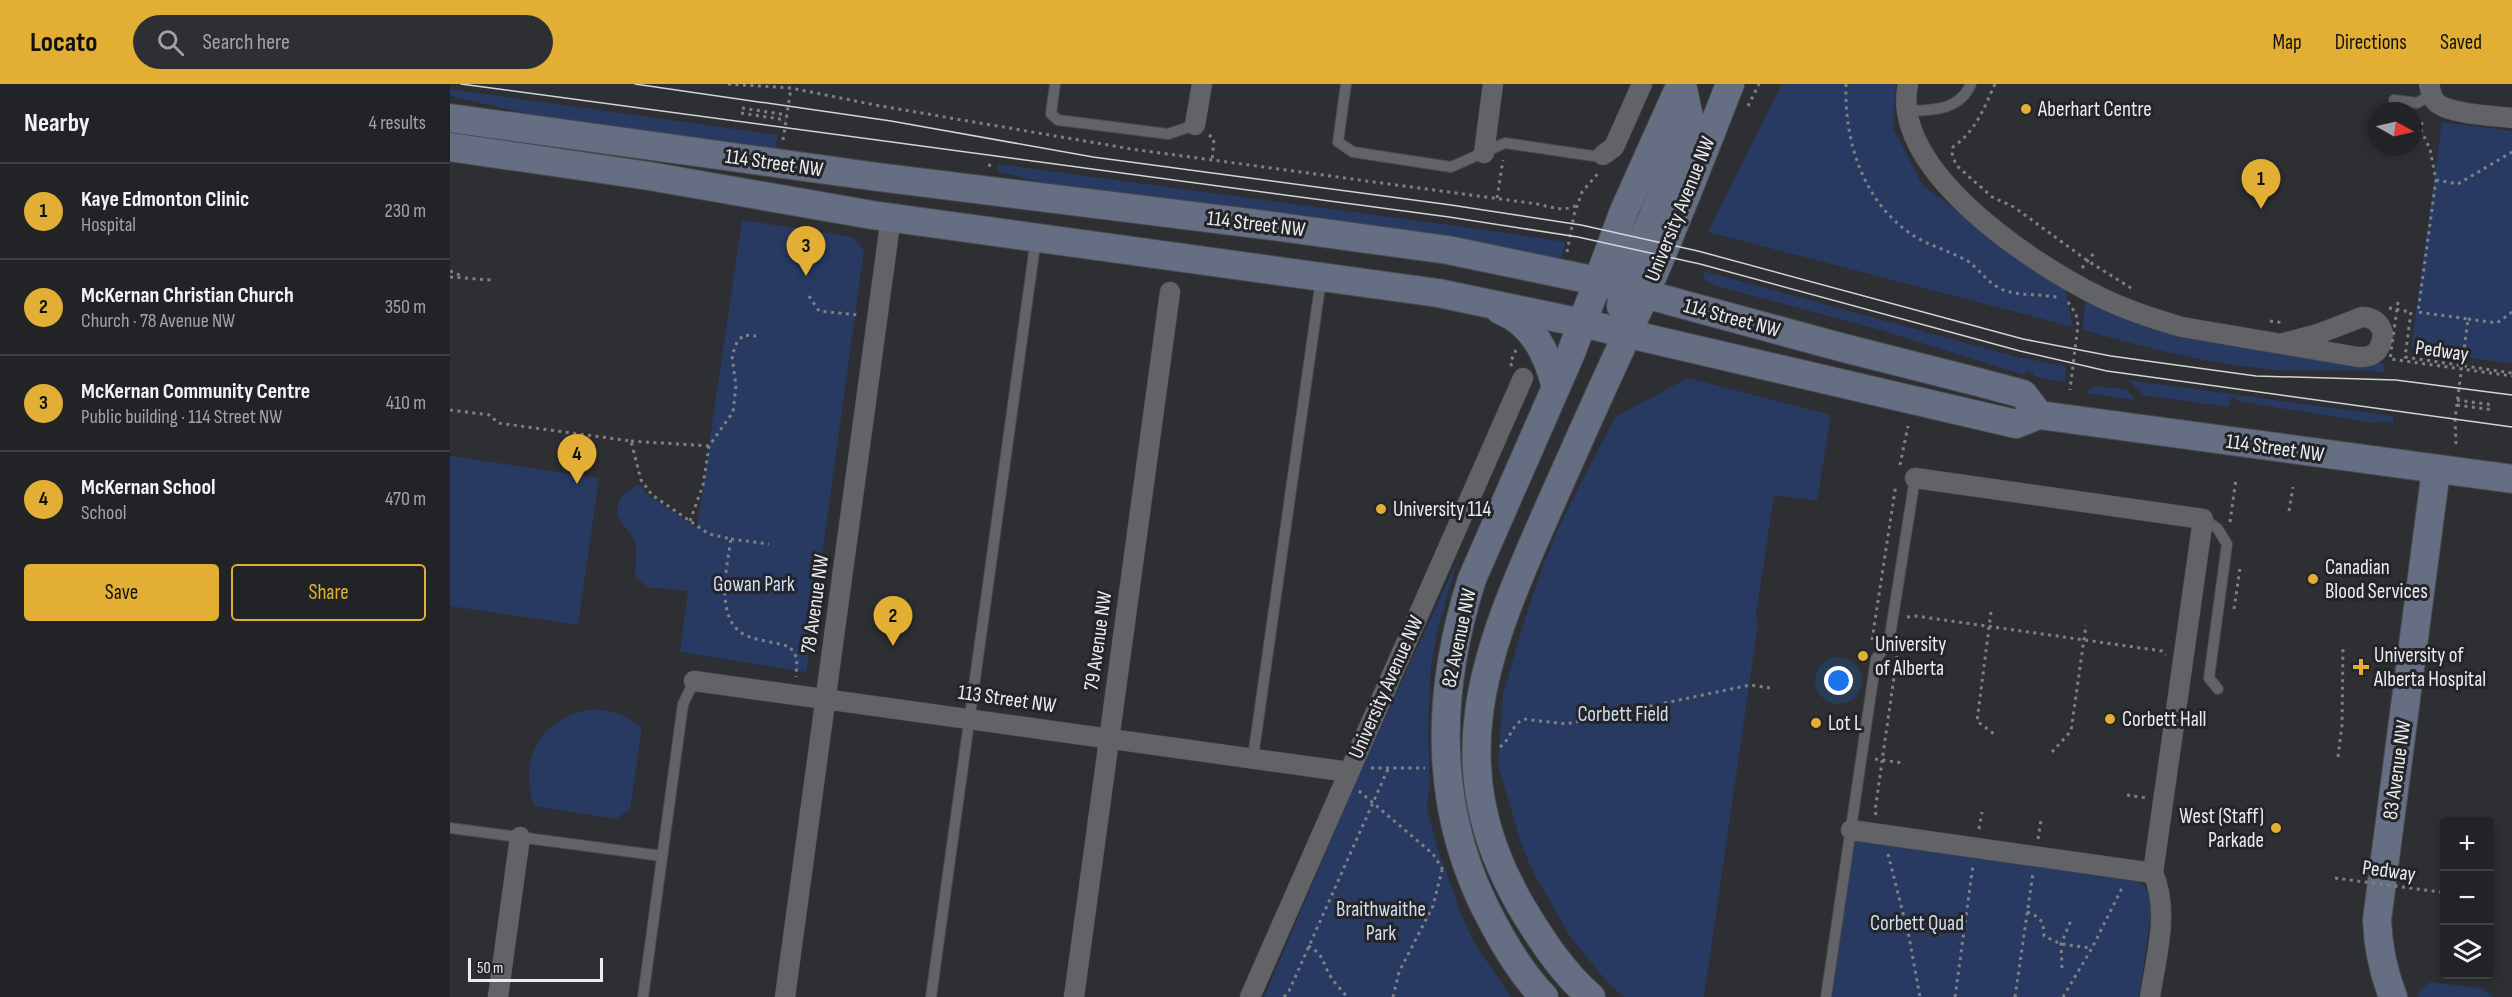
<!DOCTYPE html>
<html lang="en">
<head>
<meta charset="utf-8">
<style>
	:root { --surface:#222326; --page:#2e2f32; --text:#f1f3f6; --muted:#a2a4a7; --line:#3f4043; --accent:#e2af34 }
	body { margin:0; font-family:"Sofia Sans Condensed",sans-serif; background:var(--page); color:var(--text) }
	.controls { position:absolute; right:18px; bottom:18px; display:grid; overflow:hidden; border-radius:6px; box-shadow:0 3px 9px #0003 }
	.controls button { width:54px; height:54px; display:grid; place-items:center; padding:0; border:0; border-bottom:2px solid var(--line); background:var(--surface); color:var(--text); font:30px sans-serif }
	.compass { position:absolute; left:1918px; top:18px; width:54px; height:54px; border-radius:50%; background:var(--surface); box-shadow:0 3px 9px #0003; rotate:98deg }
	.scale { position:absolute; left:18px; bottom:15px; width:135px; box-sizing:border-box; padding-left:6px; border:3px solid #ebecee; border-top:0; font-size:16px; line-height:21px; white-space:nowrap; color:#ebecee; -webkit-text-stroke:4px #232528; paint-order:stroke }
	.you { position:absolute; left:1389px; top:597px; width:21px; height:21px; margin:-15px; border:4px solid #fff; border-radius:50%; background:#1a73e8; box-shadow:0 0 0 9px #1a73e833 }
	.badge { display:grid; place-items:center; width:39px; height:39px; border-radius:50%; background:var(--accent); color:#111; font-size:20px; font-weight:700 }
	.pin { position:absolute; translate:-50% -50px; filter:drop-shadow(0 2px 3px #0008) }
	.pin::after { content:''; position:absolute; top:32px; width:21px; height:18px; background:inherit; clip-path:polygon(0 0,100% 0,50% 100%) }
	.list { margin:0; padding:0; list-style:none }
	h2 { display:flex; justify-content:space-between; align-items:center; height:78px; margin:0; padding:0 24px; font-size:26px }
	h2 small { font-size:20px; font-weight:400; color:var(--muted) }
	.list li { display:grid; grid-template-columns:39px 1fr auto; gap:18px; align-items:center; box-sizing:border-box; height:96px; padding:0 24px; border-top:2px solid var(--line) }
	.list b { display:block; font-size:22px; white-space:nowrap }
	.list p { margin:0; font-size:20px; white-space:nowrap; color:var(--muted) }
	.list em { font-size:20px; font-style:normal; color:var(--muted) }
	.actions { display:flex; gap:12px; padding:18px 24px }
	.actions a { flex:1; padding:14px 0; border:2px solid var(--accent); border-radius:6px; text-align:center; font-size:21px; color:var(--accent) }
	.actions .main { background:var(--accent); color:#111 }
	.icon { flex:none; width:33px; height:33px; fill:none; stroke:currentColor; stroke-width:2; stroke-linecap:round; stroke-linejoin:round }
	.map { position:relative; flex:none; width:2062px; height:913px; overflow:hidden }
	header { display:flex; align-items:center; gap:36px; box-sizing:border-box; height:84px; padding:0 30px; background:var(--accent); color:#111 }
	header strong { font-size:28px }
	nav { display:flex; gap:33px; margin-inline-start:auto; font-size:21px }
	.search { width:420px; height:54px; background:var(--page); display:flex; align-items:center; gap:15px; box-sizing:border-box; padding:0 21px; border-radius:33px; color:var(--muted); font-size:22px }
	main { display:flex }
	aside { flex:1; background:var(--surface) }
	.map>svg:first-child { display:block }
	.green { fill:#283a62 }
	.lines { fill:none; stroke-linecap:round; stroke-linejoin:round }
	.lane-casing { stroke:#484a4d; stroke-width:12 }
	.street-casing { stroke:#484a4d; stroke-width:21 }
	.secondary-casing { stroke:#484a4d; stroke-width:30 }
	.path { stroke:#7f8083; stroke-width:3; stroke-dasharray:3 4.5; stroke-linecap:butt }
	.lane { stroke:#626367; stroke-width:10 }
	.street { stroke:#626367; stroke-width:20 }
	.secondary { stroke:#656e83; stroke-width:28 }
	.tram { stroke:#d3d5d7; stroke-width:1.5 }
	.path-bridge { stroke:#7f8083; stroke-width:3; stroke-dasharray:3 4.5; stroke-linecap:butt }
	.poi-dot { fill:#e2af34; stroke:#232528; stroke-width:2 }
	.labels { text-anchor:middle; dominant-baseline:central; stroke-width:6; stroke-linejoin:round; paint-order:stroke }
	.poi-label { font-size:21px; fill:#ebecee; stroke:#232528; text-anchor:start }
	.street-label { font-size:21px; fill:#ebecee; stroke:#232528 }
	.park-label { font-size:21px; fill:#d3ddf0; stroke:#232528 }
</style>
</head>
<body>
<header>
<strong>Locato</strong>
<div class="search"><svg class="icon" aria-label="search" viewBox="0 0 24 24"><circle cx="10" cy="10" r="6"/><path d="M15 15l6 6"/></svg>Search here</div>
<nav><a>Map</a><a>Directions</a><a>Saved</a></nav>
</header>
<main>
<aside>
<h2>Nearby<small>4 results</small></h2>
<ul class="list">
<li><span class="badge">1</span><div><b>Kaye Edmonton Clinic</b><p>Hospital</p></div><em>230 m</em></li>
<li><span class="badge">2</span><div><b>McKernan Christian Church</b><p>Church · 78 Avenue NW</p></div><em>350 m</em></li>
<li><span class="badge">3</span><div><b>McKernan Community Centre</b><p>Public building · 114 Street NW</p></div><em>410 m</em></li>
<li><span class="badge">4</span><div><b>McKernan School</b><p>School</p></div><em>470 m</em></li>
</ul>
<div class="actions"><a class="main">Save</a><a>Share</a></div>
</aside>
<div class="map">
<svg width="2062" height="913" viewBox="0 0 2062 913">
	<rect width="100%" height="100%" fill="#2d2f32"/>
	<g class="green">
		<polygon points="1332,0 1446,0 1443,44 1473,102 1615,203 1623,243 1258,148"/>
		<polygon points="0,5 328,51 325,67 111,37 0,12"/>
		<polygon points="1992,38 2062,47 2062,280 1961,265"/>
		<polygon points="548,80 1051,148 1115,158 1112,173 1097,175 621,106 547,87"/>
		<path d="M292,136l111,17 11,13 -58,422 -126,-20 8,-61 -41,-4 -12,-11c0,-9 2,-20 1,-29 -3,-21 -29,-25 -14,-52l17,-11 10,12 48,32z"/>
		<polygon points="1253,187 1567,273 1616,282 1615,298 1583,292 1584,289 1577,287 1574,291 1427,245 1270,203 1254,196"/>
		<path d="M1635,215l300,65 -1,8c-35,-4 -70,0 -105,-2 -68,-5 -131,-22 -196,-40z"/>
		<polygon points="1238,294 1381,331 1367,417 1324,411 1306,531 1308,540 1254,913 1174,913 1158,899 1121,854 1083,788 1072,762 1048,681 1053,611 1075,534 1095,476 1114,432 1165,333"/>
		<polygon points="1678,296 1943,332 1943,339 1933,337 1925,339 1787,317 1787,314 1781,313 1779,323 1693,311"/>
		<polygon points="1643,302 1676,305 1686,316 1636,309"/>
		<polygon points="0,372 149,394 128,541 0,522"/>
		<polygon points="1008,475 988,544 981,581 978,643 980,697 977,725 988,766 1013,835 1025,860 1061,913 814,913 909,690"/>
		<path d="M147,625l24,5 21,13 -12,82 -13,10 -83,-13c-17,-50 10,-93 63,-97z"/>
		<polygon points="1404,754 1687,796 1700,809 1702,821 1689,913 1382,913"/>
		<polygon points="1981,898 2032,904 2043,913 1968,913 1970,906"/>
	</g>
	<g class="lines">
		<defs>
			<g id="lane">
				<polyline points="605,0 601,30 608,36 718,50 745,41"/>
				<polyline points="896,0 888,58 903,68 1001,83 1055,59 1143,72 1153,71"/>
				<polyline points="1944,16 1967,19 1981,11"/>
				<path d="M1457,27c26,-1 52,0 64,-27"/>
				<polyline points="1753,435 1767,444 1777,460 1759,594 1768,605"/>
				<polyline points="803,673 871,195"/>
				<polyline points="0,744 212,772"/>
				<polyline points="193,913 233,620 244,597"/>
				<polyline points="481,913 586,154"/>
				<polyline points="1376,913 1426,575 1439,558 1465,394"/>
			</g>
			<g id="street">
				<path d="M1458,0c-19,86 126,181 192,213 26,13 54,22 82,30l176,30c17,1 23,-7 25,-23 -2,-11 -10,-17 -21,-17l-44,17 -34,9"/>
				<path d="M1979,0c2,7 2,13 7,18 11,12 59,14 76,16"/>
				<polyline points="745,41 752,0"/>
				<polyline points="1034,69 1043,0"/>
				<polyline points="1153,71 1164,63 1192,0"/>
				<path d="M1465,394l288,41 -50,354c17,38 3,84 -3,124"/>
				<polyline points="244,597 899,688"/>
				<polyline points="1401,746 1703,789"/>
				<polyline points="48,913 70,753"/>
				<polyline points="335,913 441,133"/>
				<polyline points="624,913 720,208"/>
				<polyline points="800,913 1073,294"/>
			</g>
			<g id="secondary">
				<polyline points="0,34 428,93 815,141 998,166 1147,197 1390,263 1528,298 1573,310 1589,331"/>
				<polyline points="0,63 199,92 422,131 988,209 1132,239 1566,340 1589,331 2062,395"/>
				<polyline points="1171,222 1173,204 1238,48 1240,38 1232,0"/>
				<path d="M1050,226c34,14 47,43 56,77"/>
				<path d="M1094,913c-22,-23 -37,-48 -52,-76 -59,-109 -57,-226 -20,-342l99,-226 53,-142 57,-127"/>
				<path d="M1141,913c-29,-25 -51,-59 -70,-91 -81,-140 -38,-249 22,-385 23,-52 46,-104 70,-156 43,-92 80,-186 117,-281"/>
				<path d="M1943,913c-10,-26 -15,-49 -16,-77l59,-450"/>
			</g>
		</defs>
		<use href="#lane" class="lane-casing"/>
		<use href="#street" class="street-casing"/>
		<use href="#secondary" class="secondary-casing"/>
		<g class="path">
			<path d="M278,0l63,4 84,17 256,44 406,55c15,3 28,9 41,0"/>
			<path d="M1396,0c-2,57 17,117 65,150 18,12 40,17 58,28 11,8 19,21 32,27 17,8 41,4 59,9"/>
			<path d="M1545,0c-11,24 -19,47 -42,63l-1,6 4,12 36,32 22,10 74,54 43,27"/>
			<polyline points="1298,22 1309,0"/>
			<polyline points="292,24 337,31"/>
			<polyline points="291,29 336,36"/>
			<polyline points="1972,38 1971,46 1980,65 1986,96 1968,228 2018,235 2005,335 2006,360"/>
			<polyline points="759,51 764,55 762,77"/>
			<polyline points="333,56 341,4"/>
			<polyline points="538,81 545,82"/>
			<polyline points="1986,96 2008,100 2062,68"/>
			<polyline points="1047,114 1053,76"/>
			<polyline points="1117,168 1124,131 1132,108 1150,87"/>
			<polyline points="1632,184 1644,169"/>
			<polyline points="0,187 12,192"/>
			<polyline points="0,193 41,196"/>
			<polyline points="359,212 369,227 409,231"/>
			<polyline points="1618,218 1626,230 1628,241 1620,306"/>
			<polyline points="1939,224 1961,228 1955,273 2062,289"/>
			<polyline points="2018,235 2047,239 2062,228"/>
			<polyline points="1820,237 1835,239"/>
			<polyline points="1062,282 1060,279 1066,266"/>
			<polyline points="2007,316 2044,321"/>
			<polyline points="2007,321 2044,326"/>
			<path d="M0,326l40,5 8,8 133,18 10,39 11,15 57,39 22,5c-4,27 -17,80 14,96 13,6 31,7 45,12l7,11 -1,19"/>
			<polyline points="181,357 259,362"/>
			<polyline points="1450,381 1458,342"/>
			<polyline points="1839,427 1843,403"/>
			<polyline points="240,437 253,401 259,362 283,328 286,302 282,272 287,258 294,251 306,252"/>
			<polyline points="1780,438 1786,395"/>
			<polyline points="281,455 319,460"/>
			<polyline points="1784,525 1790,484"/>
			<polyline points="1541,528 1527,637 1544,650"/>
			<polyline points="1457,533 1466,532 1712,567 1716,571"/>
			<polyline points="1422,556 1446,400"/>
			<path d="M1050,663c11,-8 11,-22 24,-28l42,5 184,-39 20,3"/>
			<polyline points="1602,668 1621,647 1636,541"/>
			<polyline points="1888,673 1892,641 1893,564"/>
			<polyline points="1425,675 1453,679"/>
			<polyline points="921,684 975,684"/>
			<polyline points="909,707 983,770 993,786"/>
			<polyline points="1677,711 1696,714"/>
			<polyline points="1426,731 1425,727 1447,572"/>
			<polyline points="1529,745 1532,728"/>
			<polyline points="1588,755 1591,736"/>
			<polyline points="1438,770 1459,853 1470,913"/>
			<path d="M1577,828c14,5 17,10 17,24l17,8 30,4"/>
			<path d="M858,862c17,9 14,17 23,31 4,7 11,13 16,20"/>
			<polyline points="1612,884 1611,860 1622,834"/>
			<polyline points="834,913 839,907 938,685"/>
			<polyline points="943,913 949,888 983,822 992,786"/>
			<polyline points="1505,913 1523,781"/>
			<polyline points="1565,913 1583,789"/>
			<polyline points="1613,913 1642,864 1672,804"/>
		</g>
		<use href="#lane" class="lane"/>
		<use href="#street" class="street"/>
		<use href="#secondary" class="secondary"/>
		<g class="tram">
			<polyline points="11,0 999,133 1128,153 1250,180 1570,267 1657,287 2062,343"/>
			<polyline points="185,0 441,37 643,73 1001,121 1131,141 1248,167 1573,255 1661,272 1806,292 1946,296 2062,311"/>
		</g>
		<g class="path-bridge">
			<polyline points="1948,218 1940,275 2062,292"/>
			<polyline points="1885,794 1990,808"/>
		</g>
	</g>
	<g class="poi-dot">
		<circle cx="1576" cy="25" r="6"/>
		<circle cx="931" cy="425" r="6"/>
		<circle cx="1863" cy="495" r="6"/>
		<circle cx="1413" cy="572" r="6"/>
		<path d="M1908 574h6v6h6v6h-6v6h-6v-6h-6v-6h6z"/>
		<circle cx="1660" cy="635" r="6"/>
		<circle cx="1366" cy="639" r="6"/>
		<circle cx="1826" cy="744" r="6"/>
	</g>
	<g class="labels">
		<g class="poi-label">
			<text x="1588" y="25">Aberhart Centre</text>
			<text x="943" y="425">University 114</text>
			<text x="1875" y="483">Canadian<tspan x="1875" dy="24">Blood Services</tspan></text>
			<text x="1425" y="560">University<tspan x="1425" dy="24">of Alberta</tspan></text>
			<text x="1924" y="571">University of<tspan x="1924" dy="24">Alberta Hospital</tspan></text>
			<text x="1672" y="635">Corbett Hall</text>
			<text x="1378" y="639">Lot L</text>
			<text x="1814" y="732" text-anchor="end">West (Staff)<tspan x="1814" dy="24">Parkade</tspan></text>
		</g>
		<g class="street-label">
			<text transform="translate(324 79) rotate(8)">114 Street NW</text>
			<text transform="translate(1230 125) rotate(-68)">University Avenue NW</text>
			<text transform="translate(806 140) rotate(7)">114 Street NW</text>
			<text transform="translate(1282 234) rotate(15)">114 Street NW</text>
			<text transform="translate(1992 267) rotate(8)">Pedway</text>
			<text transform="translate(1825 364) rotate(8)">114 Street NW</text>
			<text transform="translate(365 520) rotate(-82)">78 Avenue NW</text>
			<text transform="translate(1009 554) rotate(-78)">82 Avenue NW</text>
			<text transform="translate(648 557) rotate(-82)">79 Avenue NW</text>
			<text transform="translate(936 603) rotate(-66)">University Avenue NW</text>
			<text transform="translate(557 615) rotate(8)">113 Street NW</text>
			<text transform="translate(1947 686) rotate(-82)">83 Avenue NW</text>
			<text transform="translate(1939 787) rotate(8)">Pedway</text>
		</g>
		<g class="park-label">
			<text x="304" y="500">Gowan Park</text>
			<text x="1173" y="630">Corbett Field</text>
			<text x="931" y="825">Braithwaithe<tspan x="931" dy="24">Park</tspan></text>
			<text x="1467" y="839">Corbett Quad</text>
		</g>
	</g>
</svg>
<div class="controls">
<button>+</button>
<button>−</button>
<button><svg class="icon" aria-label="layers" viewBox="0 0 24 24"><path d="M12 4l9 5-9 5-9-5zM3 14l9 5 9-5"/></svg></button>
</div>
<svg class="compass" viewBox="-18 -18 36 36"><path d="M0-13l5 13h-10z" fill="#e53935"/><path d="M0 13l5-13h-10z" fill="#a2a4a7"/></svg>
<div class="scale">50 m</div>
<div class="you"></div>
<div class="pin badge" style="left:1811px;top:125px">1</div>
<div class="pin badge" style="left:443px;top:562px">2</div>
<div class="pin badge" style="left:356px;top:192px">3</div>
<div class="pin badge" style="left:127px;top:400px">4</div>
</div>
</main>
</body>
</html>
